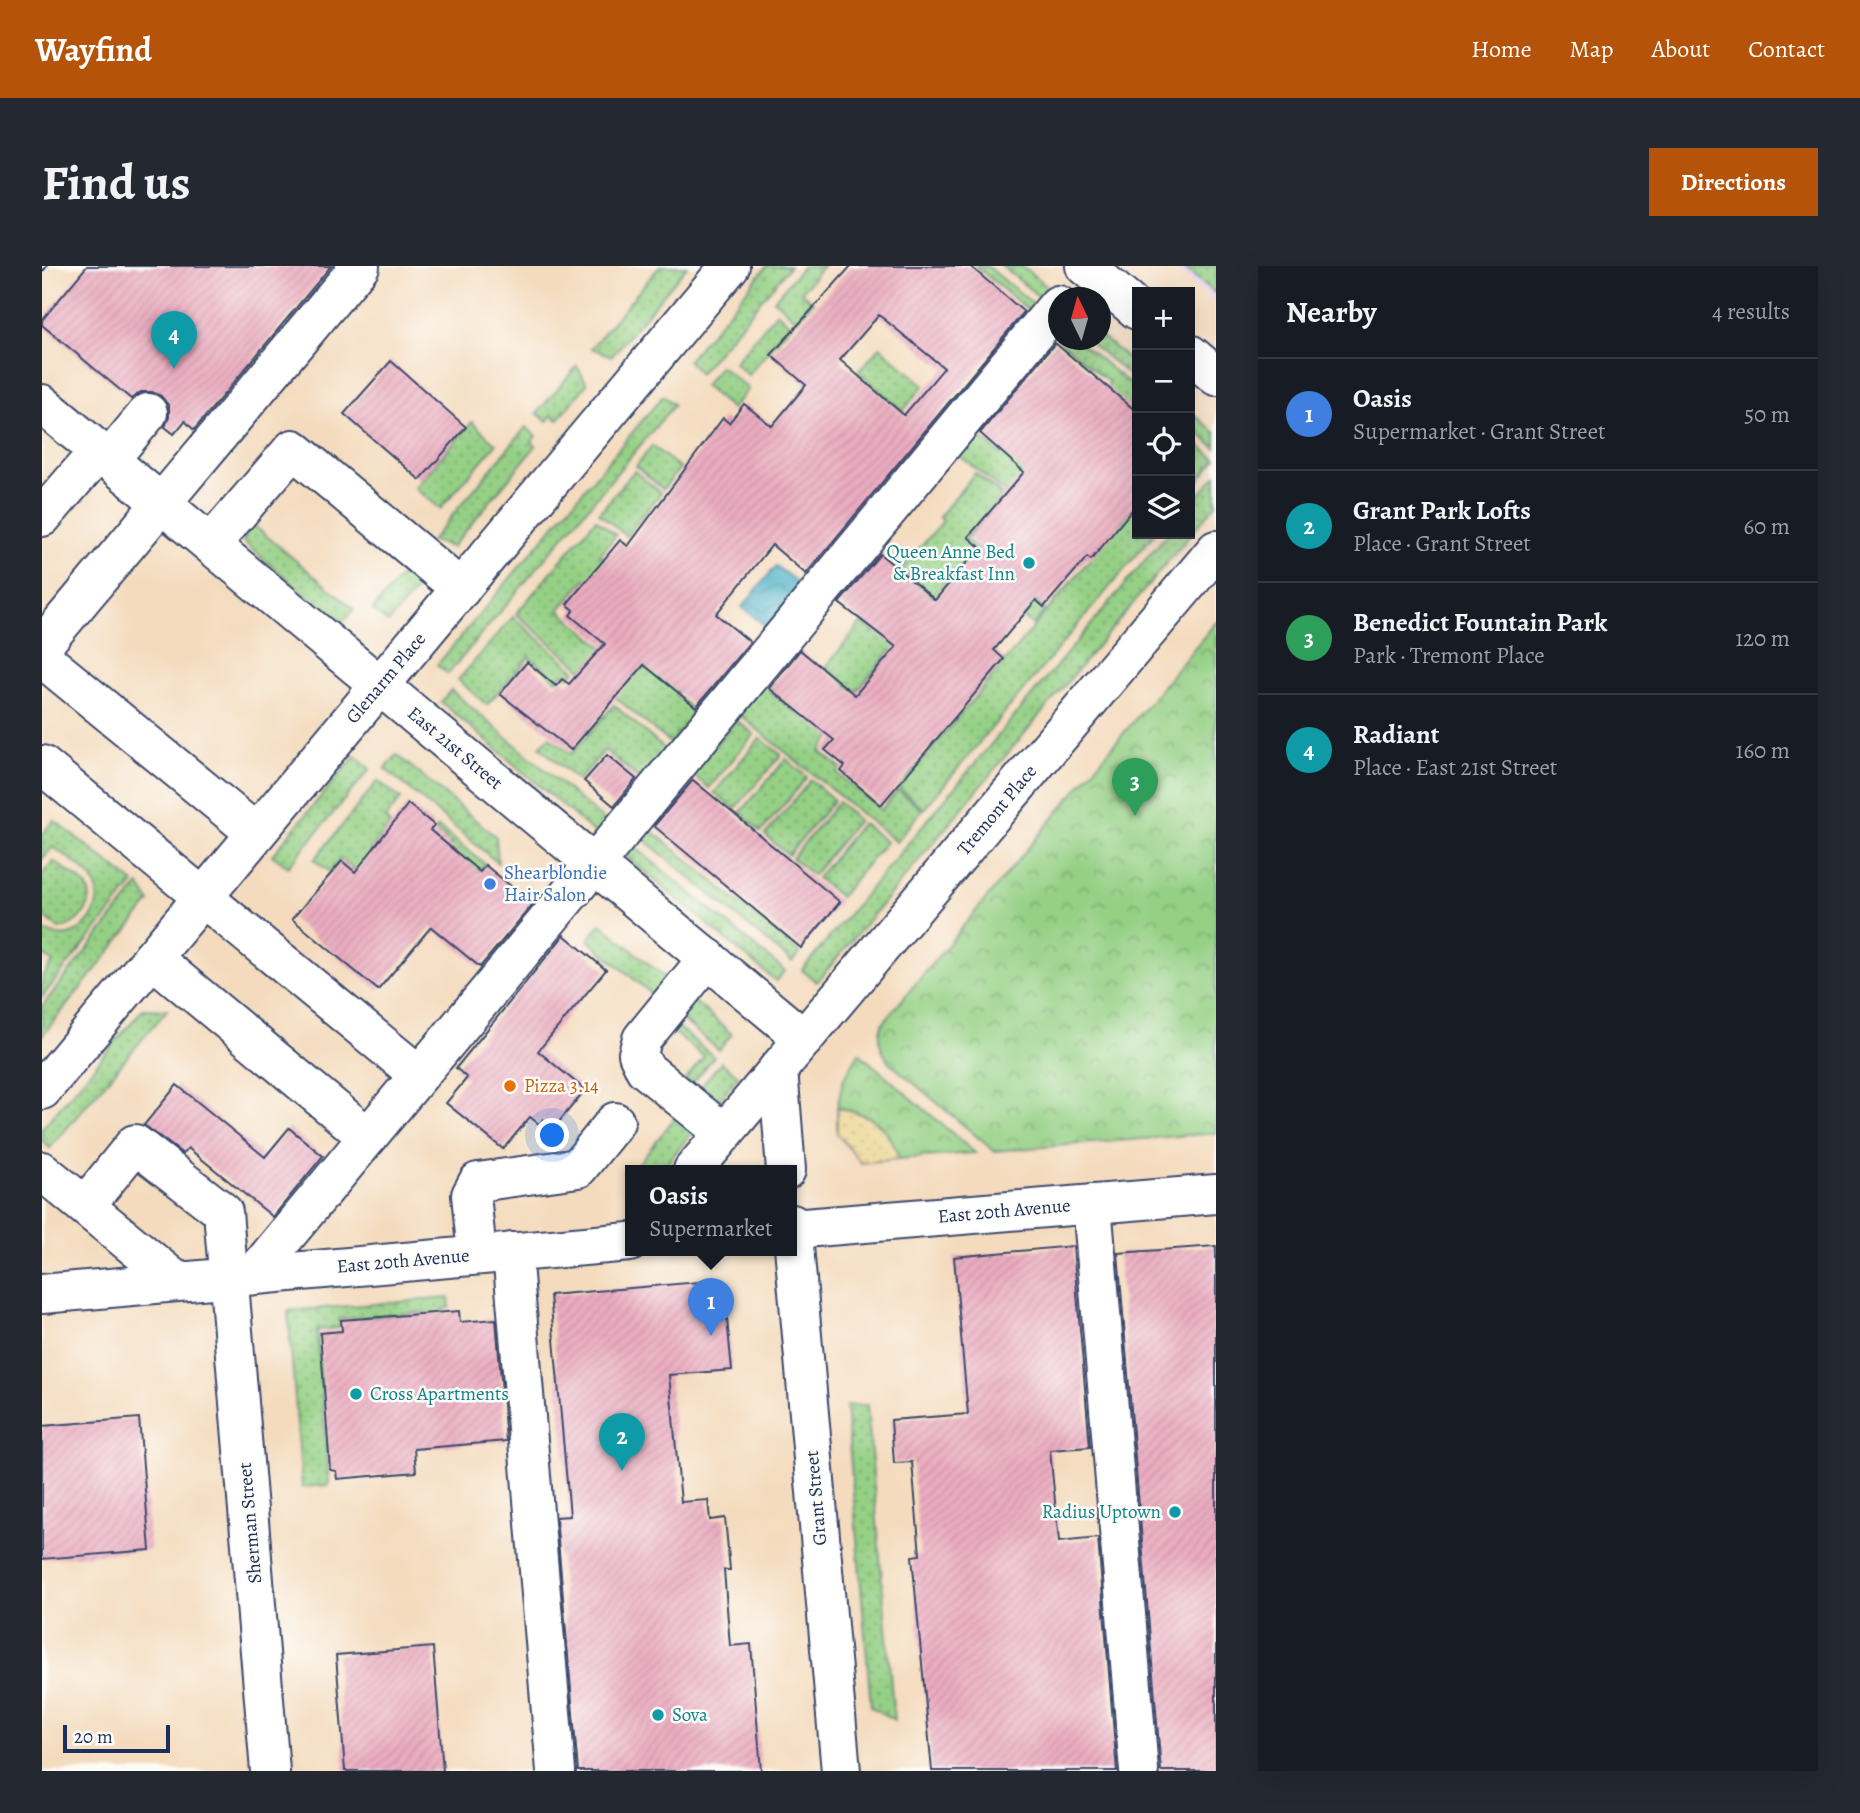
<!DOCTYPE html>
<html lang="en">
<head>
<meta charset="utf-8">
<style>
	:root { --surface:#171b24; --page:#242831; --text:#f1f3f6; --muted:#9ea1a6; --line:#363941; --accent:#b45309 }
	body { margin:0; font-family:Alegreya,serif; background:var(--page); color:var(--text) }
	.controls { position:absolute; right:21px; top:21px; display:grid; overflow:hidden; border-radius:0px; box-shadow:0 7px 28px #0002 }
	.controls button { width:63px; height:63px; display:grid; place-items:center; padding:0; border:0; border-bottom:2px solid var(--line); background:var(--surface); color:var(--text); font:35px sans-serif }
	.compass { position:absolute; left:1006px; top:21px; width:63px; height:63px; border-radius:50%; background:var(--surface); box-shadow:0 7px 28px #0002; rotate:355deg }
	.scale { position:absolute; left:21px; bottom:18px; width:107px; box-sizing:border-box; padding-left:7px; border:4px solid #1b2f5e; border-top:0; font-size:19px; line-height:24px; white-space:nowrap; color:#1b2f5e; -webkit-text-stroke:5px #fdfcf7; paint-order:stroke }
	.you { position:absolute; left:511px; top:870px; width:24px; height:24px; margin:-18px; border:5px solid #fff; border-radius:50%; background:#1a73e8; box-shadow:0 0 0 10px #1a73e833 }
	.badge { display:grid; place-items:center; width:46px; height:46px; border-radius:50%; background:var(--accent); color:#fff; font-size:23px; font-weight:700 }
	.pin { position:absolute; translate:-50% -58px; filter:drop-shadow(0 2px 4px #0008) }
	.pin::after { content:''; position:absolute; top:37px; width:24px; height:21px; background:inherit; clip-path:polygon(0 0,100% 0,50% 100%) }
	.popup { position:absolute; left:583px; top:899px; width:172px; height:91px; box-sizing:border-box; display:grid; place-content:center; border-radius:0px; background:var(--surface); filter:drop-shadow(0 2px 5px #0005); font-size:23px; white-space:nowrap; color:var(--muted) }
	.popup b { font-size:26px; color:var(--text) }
	.popup::after { content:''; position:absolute; left:50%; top:100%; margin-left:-14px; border:14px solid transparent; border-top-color:var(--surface) }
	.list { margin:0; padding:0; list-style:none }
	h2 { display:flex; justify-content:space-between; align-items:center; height:91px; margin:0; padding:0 28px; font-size:30px }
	h2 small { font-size:23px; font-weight:400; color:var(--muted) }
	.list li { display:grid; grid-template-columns:46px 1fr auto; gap:21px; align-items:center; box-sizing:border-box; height:112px; padding:0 28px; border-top:2px solid var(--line) }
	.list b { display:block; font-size:26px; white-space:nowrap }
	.list p { margin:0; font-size:23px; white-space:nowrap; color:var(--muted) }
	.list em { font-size:23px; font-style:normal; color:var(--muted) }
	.icon { flex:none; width:38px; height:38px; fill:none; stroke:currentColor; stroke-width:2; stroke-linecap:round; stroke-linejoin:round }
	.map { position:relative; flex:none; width:1174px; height:1505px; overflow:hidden; border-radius:0px }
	header { display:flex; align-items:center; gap:42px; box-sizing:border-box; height:98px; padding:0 35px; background:var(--accent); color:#fff }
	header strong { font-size:33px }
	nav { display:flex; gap:38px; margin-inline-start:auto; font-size:24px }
	.intro { display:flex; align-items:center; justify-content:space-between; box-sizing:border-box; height:168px; padding:0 42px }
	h1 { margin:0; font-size:49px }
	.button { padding:18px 32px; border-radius:0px; background:var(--accent); color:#fff; font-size:24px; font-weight:700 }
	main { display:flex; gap:42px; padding:0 42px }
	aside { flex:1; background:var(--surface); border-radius:0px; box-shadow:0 7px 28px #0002 }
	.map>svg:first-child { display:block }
	.built { fill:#ecd1ea }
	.grass { fill:url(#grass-dots); stroke:#588072; stroke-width:2 }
	.sand { fill:url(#sand-dots); stroke:#84847e; stroke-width:2 }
	.park { fill:url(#park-crowns); stroke:#588072; stroke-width:2 }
	.water { fill:url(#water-waves); stroke:#306e92; stroke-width:2 }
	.building { fill:url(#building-hatch); fill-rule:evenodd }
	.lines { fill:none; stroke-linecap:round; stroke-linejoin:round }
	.minor-casing { stroke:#3c496c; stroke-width:42 }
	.minor { stroke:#fff; stroke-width:38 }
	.tram { stroke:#1b2f5e; stroke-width:2 }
	.culture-dot { fill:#0f9aa8; stroke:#fdfcf7; stroke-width:2.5 }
	.shop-dot { fill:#3f7fe0; stroke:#fdfcf7; stroke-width:2.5 }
	.food-dot { fill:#e8710a; stroke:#fdfcf7; stroke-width:2.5 }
	.labels { text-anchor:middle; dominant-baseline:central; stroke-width:5; stroke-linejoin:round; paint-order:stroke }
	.culture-label { font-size:19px; fill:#0d838f; stroke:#fdfcf7; text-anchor:end }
	.street-label { font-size:19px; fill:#1b2f5e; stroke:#fdfcf7 }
	.shop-label { font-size:19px; fill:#366cbe; stroke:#fdfcf7; text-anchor:start }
	.food-label { font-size:19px; fill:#c56008; stroke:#fdfcf7; text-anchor:start }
</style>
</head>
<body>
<header>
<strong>Wayfind</strong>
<nav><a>Home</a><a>Map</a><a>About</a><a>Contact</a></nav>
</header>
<div class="intro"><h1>Find us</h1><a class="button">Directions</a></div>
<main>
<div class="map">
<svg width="1174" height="1505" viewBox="0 0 1174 1505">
	<defs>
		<pattern id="grass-dots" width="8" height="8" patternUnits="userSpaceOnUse" patternTransform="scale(1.75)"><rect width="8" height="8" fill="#95d085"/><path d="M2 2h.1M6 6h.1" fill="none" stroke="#79a970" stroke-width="1.8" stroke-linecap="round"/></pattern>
		<pattern id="sand-dots" width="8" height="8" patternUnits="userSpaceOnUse" patternTransform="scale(1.75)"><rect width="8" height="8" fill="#eeda9e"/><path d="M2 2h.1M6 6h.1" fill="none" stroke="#ccbb8a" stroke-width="1.8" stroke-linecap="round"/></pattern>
		<pattern id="park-crowns" width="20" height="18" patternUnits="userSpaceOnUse" patternTransform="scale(1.75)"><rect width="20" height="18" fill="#95d085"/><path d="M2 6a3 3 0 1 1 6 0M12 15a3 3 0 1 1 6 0" fill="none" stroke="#79a970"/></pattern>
		<pattern id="water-waves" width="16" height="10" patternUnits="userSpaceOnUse" patternTransform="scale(1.75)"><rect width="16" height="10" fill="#45adc5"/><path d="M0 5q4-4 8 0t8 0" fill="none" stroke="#398da3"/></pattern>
		<pattern id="building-hatch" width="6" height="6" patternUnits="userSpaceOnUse" patternTransform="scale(1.75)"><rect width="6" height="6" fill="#ebacc0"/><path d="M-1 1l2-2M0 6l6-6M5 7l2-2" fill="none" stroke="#c994a7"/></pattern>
	</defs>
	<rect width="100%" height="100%" fill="#fdfcf7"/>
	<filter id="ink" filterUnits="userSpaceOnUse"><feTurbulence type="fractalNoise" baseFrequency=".0143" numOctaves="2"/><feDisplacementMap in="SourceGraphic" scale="14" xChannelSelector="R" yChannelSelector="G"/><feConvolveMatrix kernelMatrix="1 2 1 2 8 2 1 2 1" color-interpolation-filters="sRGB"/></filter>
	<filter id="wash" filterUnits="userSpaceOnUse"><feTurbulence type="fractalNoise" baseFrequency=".00686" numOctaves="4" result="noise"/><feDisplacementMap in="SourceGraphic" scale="28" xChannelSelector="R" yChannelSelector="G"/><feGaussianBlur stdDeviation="1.57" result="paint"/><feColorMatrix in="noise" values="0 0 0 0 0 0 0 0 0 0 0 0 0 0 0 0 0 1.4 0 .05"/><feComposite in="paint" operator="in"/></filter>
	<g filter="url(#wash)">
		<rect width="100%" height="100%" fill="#f4dbbe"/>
		<polygon class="built" points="1129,0 1174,0 1174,38"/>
		<g class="grass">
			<polygon points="618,0 645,0 570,90 549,82"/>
			<polygon points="725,0 748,0 657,108 646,94"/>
			<polygon points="761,0 781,0 759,26 771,36 755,54 732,34"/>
			<polygon points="933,0 945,0 996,42 991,48"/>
			<polygon points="960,0 980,0 1009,24 1001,34"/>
			<polygon points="1140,0 1174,0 1174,28"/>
			<polygon points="735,46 749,59 706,109 692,97"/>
			<polygon points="1016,60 1016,74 1035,74 1095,124 1095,150 1069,128 1048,141 1068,117 1010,68"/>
			<polygon points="1059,70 1095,101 1095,116 1045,74 1058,74"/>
			<polygon points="838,81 882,119 861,145 816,106"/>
			<polygon points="535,100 545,118 516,154 510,149 505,155 495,147"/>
			<polygon points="678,100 706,123 690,143 662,120"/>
			<polygon points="621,130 632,139 406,408 395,399"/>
			<polygon points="1148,145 1174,167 1174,182 1148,160"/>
			<polygon points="430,156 454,178 398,243 373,222"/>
			<polygon points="484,161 494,170 489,176 494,180 410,281 389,275"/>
			<polygon points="929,164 959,188 976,168 1007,194 965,228 912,185"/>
			<polygon points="1149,173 1174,193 1148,225 1148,175"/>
			<polygon points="610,180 638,202 621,223 594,200"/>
			<polygon points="592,205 619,227 584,270 557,247"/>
			<polygon points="933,207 960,229 923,273 938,285 936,289 1003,344 991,359 919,299 871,351 851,334 869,313 859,304 901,255 897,251"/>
			<polygon points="1174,209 1174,238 775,716 760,704 1125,268 1148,268 1148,240"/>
			<polygon points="1095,237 1095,268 1112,268 882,543 857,522"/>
			<polygon points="554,253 574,269 558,289 568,298 551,319 543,313 517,344 584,400 591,392 604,402 624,377 655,403 633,429 654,446 628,477 474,348"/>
			<polygon points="209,257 312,343 299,358 201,276"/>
			<polygon points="367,300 379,318 346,357 331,344"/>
			<polygon points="854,343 856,388 849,384 814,426 784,401 820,356 834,367"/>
			<polygon points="471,351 533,404 527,411 521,407 515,414 487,391 445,439 416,414"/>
			<polygon points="722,410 733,419 728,425 754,446 775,422 790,470 778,485 799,502 795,507 839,544 856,524 880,544 854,576 693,445"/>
			<polygon points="409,424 571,562 561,574 399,436"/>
			<polygon points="572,439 626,486 600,515 563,484 536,515 498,481 507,471 529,488"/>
			<polygon points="694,454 712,468 667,522 649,507"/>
			<polygon points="718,472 739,489 693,543 672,527"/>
			<polygon points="355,489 454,571 456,597 343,503"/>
			<polygon points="313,490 328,503 246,601 230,589"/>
			<polygon points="744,493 765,511 719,566 698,547"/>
			<polygon points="769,514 792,534 746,589 723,569"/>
			<polygon points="336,515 359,533 343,553 348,558 328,584 401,644 385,663 299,593 288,606 272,594"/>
			<polygon points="796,536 816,554 771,609 750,592"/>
			<path d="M12,554l80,63 -92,114v-21l11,-14 -11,-8v-23c8,2 16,6 26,4 23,-5 39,-37 23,-57 -9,-12 -26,-22 -38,-31l-11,12v-24z"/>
			<polygon points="820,557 844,576 798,631 775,612"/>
			<polygon points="602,558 758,687 750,696 594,567"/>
			<polygon points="396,561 443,598 406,644 402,588 409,578 393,565"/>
			<polygon points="583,573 743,705 734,715 575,583"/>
			<path d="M11,595c9,7 26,16 33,25 12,20 -10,39 -27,43l-17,-14v-40z"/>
			<polygon points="97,619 108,636 0,770 0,740"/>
			<polygon points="559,658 630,717 617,734 546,674"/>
			<polygon points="646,730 690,768 677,784 632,747"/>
			<polygon points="101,743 125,744 8,882 0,875 0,862"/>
			<polygon points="627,754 672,791 645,824 639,819 662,791 622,759"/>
			<polygon points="679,796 696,810 674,838 652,829"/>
			<polygon points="639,844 651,865 620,904 591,904"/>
			<polygon points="407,1032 408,1042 401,1043 401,1052 385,1054 384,1046 297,1053 297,1062 275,1064 287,1219 260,1221 246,1045"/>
			<polygon points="825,1139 852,1454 829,1441 804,1140"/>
		</g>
		<path class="sand" d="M795,842c35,6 51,17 62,51l-38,4 -24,-29z"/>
		<g class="park">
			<path d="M1174,356v511l-222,18 -104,-88c-10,-13 -13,-23 -8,-39z"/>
			<path d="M817,787l116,100 -76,6c-11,-34 -27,-46 -62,-51l6,-28z"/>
		</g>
		<polygon class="water" points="734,300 759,319 725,361 700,341"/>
		<g id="blocks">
			<g class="building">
				<polygon points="45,0 289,0 152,164 143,155 132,168 123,161 127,151 127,140 119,130 110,126 99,126 89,133 0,59 0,54"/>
				<path d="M809,0h119l54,46 -218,262 -34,-29 -56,69 34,28 -54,65 -52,-42 -73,85 -71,-56 27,-32 29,24 6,-7 7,5 36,-40 -35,-29 4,-5 -7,-6 53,-64 8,6 95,-128 6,5 15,-19 28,22 34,-41 -35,-30zM837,49l65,53 -40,47 -64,-55z"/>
				<polygon points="1013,77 1095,146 1095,238 1049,294 1045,291 1002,341 994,334 952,384 962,393 839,539 799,505 803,500 783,484 792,474 727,422 758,384 813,429 854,381 797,337 838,288 893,334 938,281 926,271 982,206 938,167"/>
				<polygon points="349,95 424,161 378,214 302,148"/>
				<polygon points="565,489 594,513 572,540 542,515"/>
				<polygon points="651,514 798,636 759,682 612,560"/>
				<polygon points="366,538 392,559 388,564 438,606 443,599 491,638 438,701 389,661 336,724 250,653 300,595 313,606"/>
				<polygon points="522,669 564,704 496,785 543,824 512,862 501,853 497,858 488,851 461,883 404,837 425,812 414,802"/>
				<polygon points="135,819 223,891 247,862 281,890 231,951 146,882 141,888 102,859"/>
				<polygon points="1031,980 1048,1181 1008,1184 1017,1276 1056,1272 1075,1505 890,1505 870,1290 878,1289 870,1196 852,1197 849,1154 926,1148 912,991"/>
				<polygon points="1174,980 1174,1505 1119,1505 1076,987"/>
				<polygon points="669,1015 670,1034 683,1033 690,1104 627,1109 639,1236 666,1234 668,1254 683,1252 688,1304 682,1304 688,1380 709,1378 719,1505 536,1505 514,1251 528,1250 508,1029"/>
				<polygon points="417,1045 418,1056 454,1053 464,1175 372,1183 374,1206 295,1213 294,1205 288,1204 278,1067 300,1065 299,1054"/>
				<polygon points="97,1152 108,1284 0,1293 0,1160"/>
				<polygon points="391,1381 401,1505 303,1505 294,1389"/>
			</g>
		</g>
	</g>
	<g filter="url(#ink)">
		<use href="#blocks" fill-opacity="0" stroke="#3c496c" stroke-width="2"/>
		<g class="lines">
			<defs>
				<g id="minor">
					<polyline points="1043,0 1095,44"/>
					<polyline points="1148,88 1174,110"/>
					<polyline points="0,138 762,773"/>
					<polyline points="67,194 106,147"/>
					<polyline points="0,251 57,185"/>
					<polyline points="169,278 251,183 419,323"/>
					<polyline points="0,380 318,0"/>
					<polyline points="0,392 214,567"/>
					<polyline points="0,499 377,809"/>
					<polyline points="110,692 326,871"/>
					<polyline points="666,692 600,773 596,788 603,803 682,867"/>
					<polyline points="736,803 744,904"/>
					<polyline points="0,824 688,0"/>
					<polyline points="651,904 1174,284"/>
					<polyline points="0,905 133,1014"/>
					<polyline points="1050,938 1097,1505"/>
					<polyline points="43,940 93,878 181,946 228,1505"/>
					<polyline points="750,958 799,1505"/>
					<polyline points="750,963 1174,928"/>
					<polyline points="470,986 514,1505"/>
					<polyline points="435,988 429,929 436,916 536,902 573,856"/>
					<polyline points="213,1007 1016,39"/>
					<polyline points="0,1028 588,976"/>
				</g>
			</defs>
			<use href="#minor" class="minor-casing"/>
			<use href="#minor" class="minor"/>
			<polyline class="tram" points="0,6 5,0"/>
		</g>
	</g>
	<g class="culture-dot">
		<circle cx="987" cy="297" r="7"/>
		<circle cx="314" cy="1128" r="7"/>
		<circle cx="1133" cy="1246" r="7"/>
		<circle cx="616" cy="1449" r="7"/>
	</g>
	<circle class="shop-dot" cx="448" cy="618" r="7"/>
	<circle class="food-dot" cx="468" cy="820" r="7"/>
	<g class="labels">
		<g class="culture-label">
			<text x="973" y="286">Queen Anne Bed<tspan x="973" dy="22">&amp; Breakfast Inn</tspan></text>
			<text x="328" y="1128" text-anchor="start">Cross Apartments</text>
			<text x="1119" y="1246">Radius Uptown</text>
			<text x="630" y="1449" text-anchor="start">Sova</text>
		</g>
		<g class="street-label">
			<text transform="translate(344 412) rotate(-50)">Glenarm Place</text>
			<text transform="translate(413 482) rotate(40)">East 21st Street</text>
			<text transform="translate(955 544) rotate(-50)">Tremont Place</text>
			<text transform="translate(962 945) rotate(-5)">East 20th Avenue</text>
			<text transform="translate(361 995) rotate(-5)">East 20th Avenue</text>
			<text transform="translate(774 1232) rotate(-95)">Grant Street</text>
			<text transform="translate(208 1257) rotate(-95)">Sherman Street</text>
		</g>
		<g class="shop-label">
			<text x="462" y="607">Shearblondie<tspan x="462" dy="22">Hair Salon</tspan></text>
		</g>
		<g class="food-label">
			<text x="482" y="820">Pizza 3.14</text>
		</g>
	</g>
</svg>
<div class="controls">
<button>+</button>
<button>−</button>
<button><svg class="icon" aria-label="locate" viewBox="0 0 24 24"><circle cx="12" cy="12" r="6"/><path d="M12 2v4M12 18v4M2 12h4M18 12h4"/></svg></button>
<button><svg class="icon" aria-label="layers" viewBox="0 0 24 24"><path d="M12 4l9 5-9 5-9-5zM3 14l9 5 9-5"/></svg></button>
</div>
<svg class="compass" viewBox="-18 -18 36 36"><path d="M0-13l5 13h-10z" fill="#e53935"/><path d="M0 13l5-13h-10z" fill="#9ea1a6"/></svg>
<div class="scale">20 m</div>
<div class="you"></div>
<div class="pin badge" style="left:669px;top:1070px;background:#3f7fe0">1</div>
<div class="popup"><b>Oasis</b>Supermarket</div>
<div class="pin badge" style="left:580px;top:1205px;background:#0f9aa8">2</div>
<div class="pin badge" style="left:1093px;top:550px;background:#2e9e5b">3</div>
<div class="pin badge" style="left:132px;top:103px;background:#0f9aa8">4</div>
</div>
<aside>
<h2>Nearby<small>4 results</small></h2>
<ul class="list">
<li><span class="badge" style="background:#3f7fe0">1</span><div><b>Oasis</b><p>Supermarket · Grant Street</p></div><em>50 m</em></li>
<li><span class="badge" style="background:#0f9aa8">2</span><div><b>Grant Park Lofts</b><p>Place · Grant Street</p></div><em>60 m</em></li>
<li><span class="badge" style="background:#2e9e5b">3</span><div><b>Benedict Fountain Park</b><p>Park · Tremont Place</p></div><em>120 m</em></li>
<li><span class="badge" style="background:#0f9aa8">4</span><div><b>Radiant</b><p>Place · East 21st Street</p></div><em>160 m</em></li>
</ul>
</aside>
</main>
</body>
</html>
